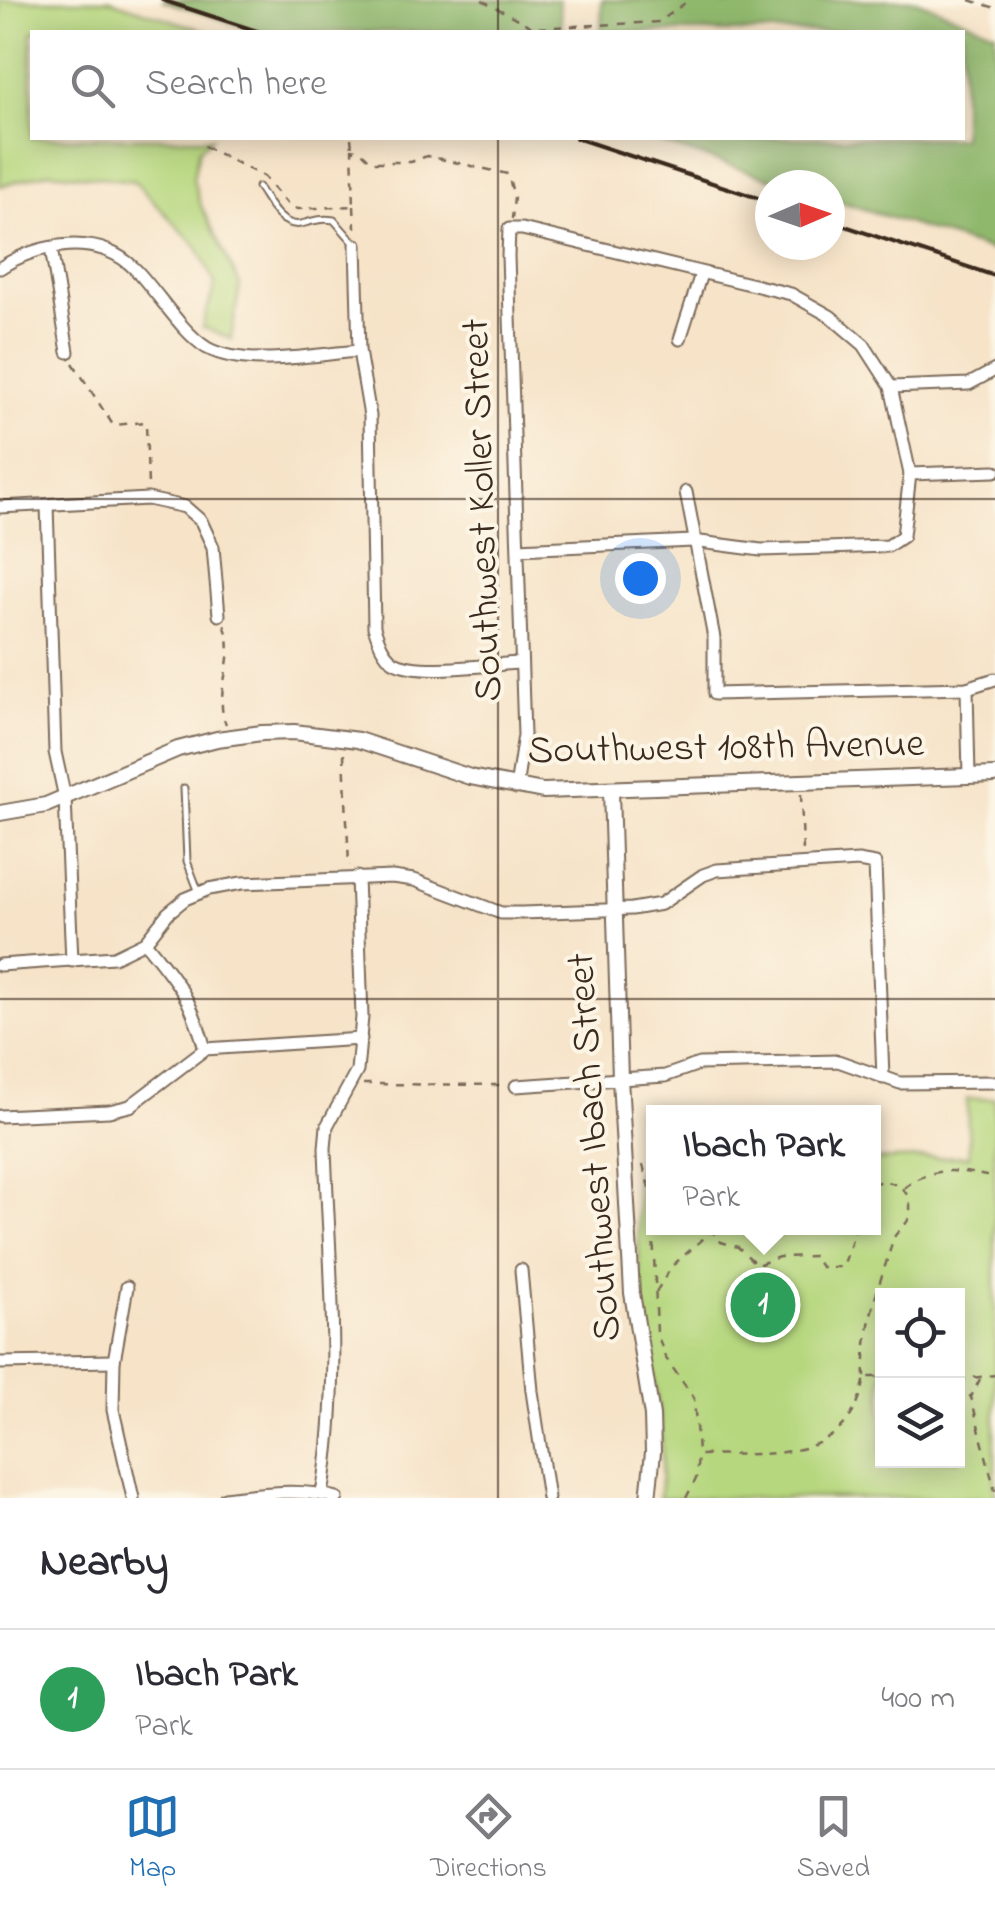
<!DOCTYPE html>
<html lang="en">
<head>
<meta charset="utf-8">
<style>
	:root { --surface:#fff; --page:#f7f7f7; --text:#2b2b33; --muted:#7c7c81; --line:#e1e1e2; --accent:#1f6fb2 }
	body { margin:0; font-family:"Indie Flower",sans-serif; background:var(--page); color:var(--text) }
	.controls { position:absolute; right:30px; bottom:30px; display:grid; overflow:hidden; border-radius:0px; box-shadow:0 5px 25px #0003 }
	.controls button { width:90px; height:90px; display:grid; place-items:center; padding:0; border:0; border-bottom:2px solid var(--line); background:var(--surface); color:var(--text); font:50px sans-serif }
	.compass { position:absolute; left:755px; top:170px; width:90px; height:90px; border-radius:50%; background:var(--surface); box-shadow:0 5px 25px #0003; rotate:88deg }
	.you { position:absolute; left:640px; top:578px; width:35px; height:35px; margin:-25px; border:8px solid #fff; border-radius:50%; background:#1a73e8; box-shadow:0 0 0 15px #1a73e833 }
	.badge { display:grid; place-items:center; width:65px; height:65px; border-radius:50%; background:var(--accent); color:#fff; font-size:32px; font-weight:700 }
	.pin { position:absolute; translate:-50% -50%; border:5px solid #fff; box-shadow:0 2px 10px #0006 }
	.popup { position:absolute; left:646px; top:1105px; width:235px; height:130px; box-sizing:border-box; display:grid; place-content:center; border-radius:0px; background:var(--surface); filter:drop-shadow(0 2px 8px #0005); font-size:32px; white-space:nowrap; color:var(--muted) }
	.popup b { font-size:38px; color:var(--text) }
	.popup::after { content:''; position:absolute; left:50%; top:100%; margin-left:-20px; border:20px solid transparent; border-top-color:var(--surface) }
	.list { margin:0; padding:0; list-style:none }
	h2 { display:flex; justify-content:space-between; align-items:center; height:130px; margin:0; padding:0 40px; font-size:42px }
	h2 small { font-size:32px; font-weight:400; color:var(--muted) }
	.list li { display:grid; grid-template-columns:65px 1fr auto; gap:30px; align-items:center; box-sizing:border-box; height:140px; padding:0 40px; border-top:2px solid var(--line) }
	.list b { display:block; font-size:38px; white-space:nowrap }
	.list p { margin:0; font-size:32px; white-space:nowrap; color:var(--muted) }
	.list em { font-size:32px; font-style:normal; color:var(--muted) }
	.icon { flex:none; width:55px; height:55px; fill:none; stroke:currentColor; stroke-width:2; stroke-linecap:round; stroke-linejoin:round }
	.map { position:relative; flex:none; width:995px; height:1498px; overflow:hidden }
	.search { position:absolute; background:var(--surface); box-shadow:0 5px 25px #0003; left:30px; right:30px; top:30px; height:110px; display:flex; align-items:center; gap:25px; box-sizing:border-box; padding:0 35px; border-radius:0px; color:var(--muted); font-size:38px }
	.sheet { height:270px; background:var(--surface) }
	nav { display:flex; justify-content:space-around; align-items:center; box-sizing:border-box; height:140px; border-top:2px solid var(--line); background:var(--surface); font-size:28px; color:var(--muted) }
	nav a { display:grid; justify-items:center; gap:5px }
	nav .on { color:var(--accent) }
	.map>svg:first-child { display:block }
	.green { fill:#b6d77e; stroke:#78804e; stroke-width:2.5; fill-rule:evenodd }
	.forest { fill:#90b86d; stroke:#667146; stroke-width:2.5 }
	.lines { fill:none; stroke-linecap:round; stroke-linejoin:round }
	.service-casing { stroke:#7c6b5a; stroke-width:9 }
	.minor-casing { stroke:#7c6b5a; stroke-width:15 }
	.tertiary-casing { stroke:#7c6b5a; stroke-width:18 }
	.path { stroke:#7c6b5a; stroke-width:2.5; stroke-dasharray:8 8; stroke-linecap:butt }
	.service { stroke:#fff; stroke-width:5 }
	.minor { stroke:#fff; stroke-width:11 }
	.tertiary { stroke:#fff; stroke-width:14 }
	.rail { stroke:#3b2a1e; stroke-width:4 }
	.grid { fill:none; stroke:#3b2a1e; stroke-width:2.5; stroke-opacity:0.55 }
	.labels { text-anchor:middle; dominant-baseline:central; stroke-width:8; stroke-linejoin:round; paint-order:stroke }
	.street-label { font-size:40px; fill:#3b2a1e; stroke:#fcf5e5 }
</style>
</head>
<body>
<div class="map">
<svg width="995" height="1498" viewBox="0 0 995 1498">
	<rect width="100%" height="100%" fill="#fcf5e5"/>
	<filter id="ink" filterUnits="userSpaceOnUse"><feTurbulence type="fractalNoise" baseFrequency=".01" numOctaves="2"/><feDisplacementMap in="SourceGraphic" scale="20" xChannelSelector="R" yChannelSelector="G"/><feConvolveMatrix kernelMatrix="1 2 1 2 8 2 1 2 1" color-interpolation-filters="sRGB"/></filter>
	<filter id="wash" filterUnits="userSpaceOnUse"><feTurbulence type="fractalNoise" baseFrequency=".0048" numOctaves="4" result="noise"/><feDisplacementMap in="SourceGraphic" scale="40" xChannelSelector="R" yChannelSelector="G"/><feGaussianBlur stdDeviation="2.25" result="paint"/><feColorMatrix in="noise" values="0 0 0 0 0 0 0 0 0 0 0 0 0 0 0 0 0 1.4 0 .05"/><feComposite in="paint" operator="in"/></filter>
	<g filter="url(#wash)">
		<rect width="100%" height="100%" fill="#f6e3c8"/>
		<g class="green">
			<polygon points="0,0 110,0 208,32 32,32 32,138 212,138 199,149 193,179 201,206 240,285 231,339 202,327 215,284 198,248 134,181 50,172 0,186"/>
			<path d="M995,1098v400h-336c10,-65 -7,-122 -16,-186 -5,-47 -5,-95 -7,-141l17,-1v58h220v-68l96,-4 -2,-57zM882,1296h76v164h-76z"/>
		</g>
		<g class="forest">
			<polygon points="162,0 559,0 562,32 260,32"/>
			<polygon points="602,0 709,0 726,5 748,0 916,0 995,32 995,252 830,198 830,185 791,185 646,138 962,138 962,32 601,32"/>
		</g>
	</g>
	<g filter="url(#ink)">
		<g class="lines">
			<defs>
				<g id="service">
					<path d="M258,187c10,14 22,41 43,37 12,-3 20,-6 33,-4l22,25"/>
					<polyline points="184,788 187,861 198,890"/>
				</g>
				<g id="minor">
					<path d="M356,245l3,106 11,65 4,211c4,12 8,26 19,34 23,15 98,3 127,2"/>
					<polyline points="51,248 68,352"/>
					<path d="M0,268c39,-25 98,-36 135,1 21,21 47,64 72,79 39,21 108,6 152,3"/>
					<polyline points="680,339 701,274"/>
					<polyline points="891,387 969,384 995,370"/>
					<polyline points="910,474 995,471"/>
					<polyline points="686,492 714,638 714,694 967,688 995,679"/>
					<polyline points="47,505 55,752 65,798 72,961"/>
					<polyline points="0,507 148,499 185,507 201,521 213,547 219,615"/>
					<polyline points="967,688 969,777"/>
					<polyline points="516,788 524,735 508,256 509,229 522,229 791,294 830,316 864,345 891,387 910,474 903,536 888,546 761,550 693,541 518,549"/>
					<path d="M145,942c33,41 46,55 60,107"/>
					<polyline points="0,965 114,957 145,942 168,913 185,899 209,889 242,883 392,877 414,880 501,913 522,913 632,909 661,904 703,875 717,870 858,861 875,864 883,1078"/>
					<polyline points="516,1086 665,1076 699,1064 838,1061 900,1083 995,1082"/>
					<polyline points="0,1116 109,1111 130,1106 205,1049 361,1039"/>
					<polyline points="521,1270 532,1391 548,1498"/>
					<polyline points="127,1287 114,1361 113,1410 133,1498"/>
					<polyline points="0,1363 114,1361"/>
					<path d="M322,1494c20,-113 7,-232 3,-346l2,-22 30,-55 5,-54 -5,-140"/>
					<path d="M225,1498c36,-5 77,-10 112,0"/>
				</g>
				<g id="tertiary">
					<polyline points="611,791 620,1078 632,1293 652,1416 653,1452 648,1498"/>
					<polyline points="0,813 46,805 178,749 217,739 262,733 294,732 358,740 470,777 543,791 995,775"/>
				</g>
			</defs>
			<use href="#service" class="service-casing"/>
			<use href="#minor" class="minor-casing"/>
			<use href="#tertiary" class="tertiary-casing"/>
			<g class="path">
				<polyline points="482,0 534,28 659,22 689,0"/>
				<polyline points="970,0 995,8"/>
				<polyline points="351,138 352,148"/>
				<polyline points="204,146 264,177 290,207 298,209 354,206 352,149 361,151 372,162 411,162 427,156 508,174 514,197 512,219"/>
				<polyline points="354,206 355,228"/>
				<polyline points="73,363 113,425 146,422 148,486"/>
				<path d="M224,625c15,31 -12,68 2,99"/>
				<polyline points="344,754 349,866"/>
				<polyline points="801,794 803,851"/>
				<polyline points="363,1084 505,1085"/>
				<polyline points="643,1165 651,1195 653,1224"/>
				<path d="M904,1188c31,-24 55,-18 91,-10"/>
				<polyline points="653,1228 657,1333 665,1357 694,1398 698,1453"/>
				<polyline points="656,1292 672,1266 712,1231 721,1242 738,1247 757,1265 779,1257 814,1256 821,1267 843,1267 856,1228"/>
				<path d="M865,1377c-2,-41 9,-78 22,-117 3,-7 4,-17 7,-23 6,-9 16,-13 16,-26 2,-22 -17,-33 -37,-28"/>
				<polyline points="980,1379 971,1397 995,1491"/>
				<polyline points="958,1380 995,1375"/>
				<polyline points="958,1384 971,1397"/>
				<path d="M686,1498l10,-19 2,-24c70,-3 151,12 167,-78h17"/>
			</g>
			<use href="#service" class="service"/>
			<use href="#minor" class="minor"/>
			<use href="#tertiary" class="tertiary"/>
			<g class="rail">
				<polyline points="162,0 260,32"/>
				<polyline points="576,138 770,202"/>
				<polyline points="830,221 995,276"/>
			</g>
		</g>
	</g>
	<path class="grid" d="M498,0v32M498,138v1360M0,499h995M0,999h995"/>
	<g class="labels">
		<g class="street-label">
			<text transform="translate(484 510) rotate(-92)">Southwest Koller Street</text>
			<text transform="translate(726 749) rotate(-1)">Southwest 108th Avenue</text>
			<text transform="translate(596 1147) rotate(-94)">Southwest Ibach Street</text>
		</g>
	</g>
</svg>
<div class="controls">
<button><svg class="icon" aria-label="locate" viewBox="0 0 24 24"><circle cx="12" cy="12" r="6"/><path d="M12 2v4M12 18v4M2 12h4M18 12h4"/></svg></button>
<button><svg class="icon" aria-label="layers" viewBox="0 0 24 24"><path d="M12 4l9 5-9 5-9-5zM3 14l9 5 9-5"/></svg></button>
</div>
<svg class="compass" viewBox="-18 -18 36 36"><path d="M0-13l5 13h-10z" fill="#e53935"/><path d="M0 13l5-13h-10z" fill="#7c7c81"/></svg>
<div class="you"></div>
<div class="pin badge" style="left:763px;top:1305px;background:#2e9e5b">1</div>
<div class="popup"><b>Ibach Park</b>Park</div>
<div class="search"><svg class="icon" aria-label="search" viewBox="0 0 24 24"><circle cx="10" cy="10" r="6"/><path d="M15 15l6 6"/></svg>Search here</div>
</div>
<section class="sheet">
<h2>Nearby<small></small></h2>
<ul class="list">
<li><span class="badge" style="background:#2e9e5b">1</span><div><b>Ibach Park</b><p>Park</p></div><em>400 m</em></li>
</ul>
</section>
<nav>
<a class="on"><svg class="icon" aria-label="map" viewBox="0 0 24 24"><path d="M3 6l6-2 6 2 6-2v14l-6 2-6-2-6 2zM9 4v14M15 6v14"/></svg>Map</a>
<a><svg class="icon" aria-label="directions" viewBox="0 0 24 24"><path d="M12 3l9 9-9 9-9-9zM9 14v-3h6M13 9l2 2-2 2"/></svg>Directions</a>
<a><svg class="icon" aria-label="saved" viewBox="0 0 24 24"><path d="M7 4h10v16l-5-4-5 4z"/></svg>Saved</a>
</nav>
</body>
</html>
